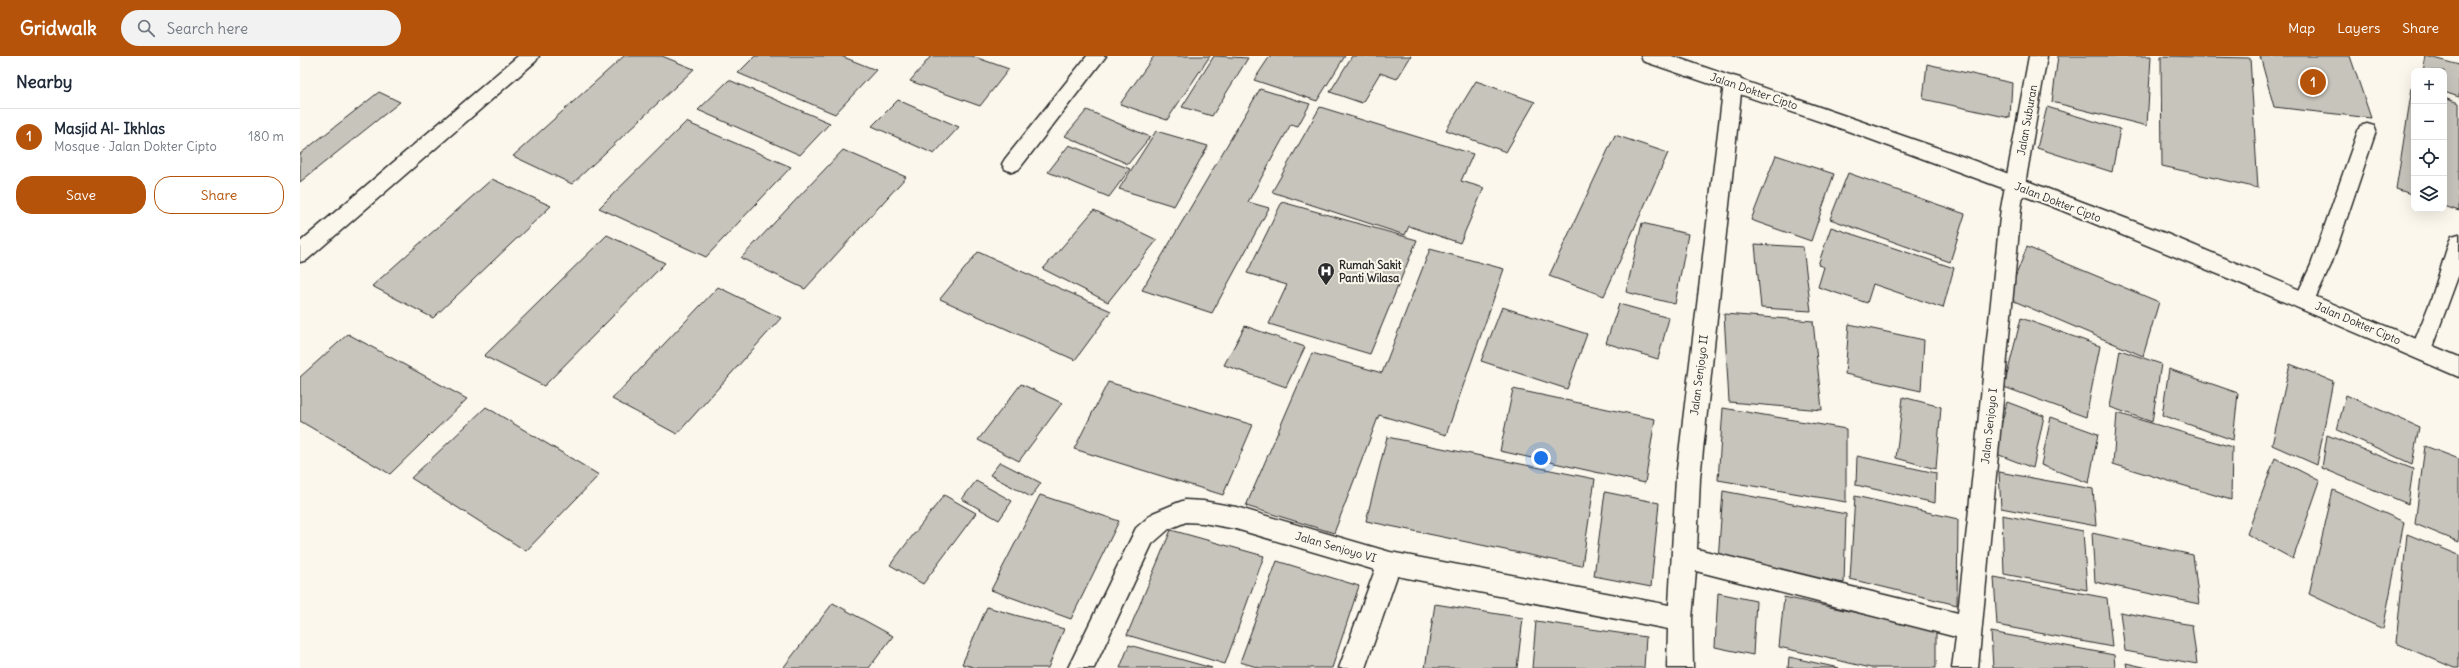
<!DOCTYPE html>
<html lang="en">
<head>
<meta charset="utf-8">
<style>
	:root { --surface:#fff; --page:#f2f2f3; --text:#1f2937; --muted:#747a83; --line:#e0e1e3; --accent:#b45309 }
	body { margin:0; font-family:Delius,sans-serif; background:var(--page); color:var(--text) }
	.controls { position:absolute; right:12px; top:12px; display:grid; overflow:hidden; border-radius:8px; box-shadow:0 4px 16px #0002 }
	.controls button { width:36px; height:36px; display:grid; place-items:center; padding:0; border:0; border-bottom:1px solid var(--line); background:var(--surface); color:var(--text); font:20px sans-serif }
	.you { position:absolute; left:1241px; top:402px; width:14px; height:14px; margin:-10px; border:3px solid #fff; border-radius:50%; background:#1a73e8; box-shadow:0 0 0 6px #1a73e833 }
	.badge { display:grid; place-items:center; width:26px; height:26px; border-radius:50%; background:var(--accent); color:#fff; font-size:13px; font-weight:700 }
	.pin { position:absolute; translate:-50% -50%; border:2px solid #fff; box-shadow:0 1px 4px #0006 }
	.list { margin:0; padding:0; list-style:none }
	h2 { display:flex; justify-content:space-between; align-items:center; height:52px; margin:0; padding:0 16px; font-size:17px }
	h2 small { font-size:13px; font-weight:400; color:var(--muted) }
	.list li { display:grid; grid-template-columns:26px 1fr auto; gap:12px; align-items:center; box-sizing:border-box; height:56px; padding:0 16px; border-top:1px solid var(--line) }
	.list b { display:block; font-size:15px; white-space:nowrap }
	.list p { margin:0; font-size:13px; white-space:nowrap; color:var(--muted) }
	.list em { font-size:13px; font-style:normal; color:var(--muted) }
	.actions { display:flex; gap:8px; padding:12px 16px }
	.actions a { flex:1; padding:9px 0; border:1px solid var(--accent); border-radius:16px; text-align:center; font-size:14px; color:var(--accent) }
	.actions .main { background:var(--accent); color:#fff }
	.icon { flex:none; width:22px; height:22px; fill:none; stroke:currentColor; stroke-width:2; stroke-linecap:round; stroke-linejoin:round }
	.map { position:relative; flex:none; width:2159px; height:612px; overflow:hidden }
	header { display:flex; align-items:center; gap:24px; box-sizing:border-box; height:56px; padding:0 20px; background:var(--accent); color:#fff }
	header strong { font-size:19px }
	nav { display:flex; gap:22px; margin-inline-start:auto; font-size:14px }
	.search { width:280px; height:36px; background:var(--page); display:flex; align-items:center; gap:10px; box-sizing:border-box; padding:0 14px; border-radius:22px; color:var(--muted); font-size:15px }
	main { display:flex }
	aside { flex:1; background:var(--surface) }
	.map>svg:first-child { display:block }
	.building { fill:#c7c4bc; stroke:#2b2b2b }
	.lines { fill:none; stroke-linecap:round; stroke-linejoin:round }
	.service-casing { stroke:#2b2b2b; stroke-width:3 }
	.minor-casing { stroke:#2b2b2b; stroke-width:3 }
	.trunk-casing { stroke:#2b2b2b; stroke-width:3 }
	.service { fill:#fbf7ec; fill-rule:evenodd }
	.minor { fill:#fbf7ec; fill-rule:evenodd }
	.trunk { fill:#fbf7ec; fill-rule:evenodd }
	.labels { text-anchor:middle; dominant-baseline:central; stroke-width:4; stroke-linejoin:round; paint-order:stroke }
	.street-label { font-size:11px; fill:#2b2b2b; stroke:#fbf7ec }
	.poi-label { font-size:11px; font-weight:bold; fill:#2b2b2b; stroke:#fbf7ec; text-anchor:start }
</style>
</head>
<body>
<header>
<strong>Gridwalk</strong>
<div class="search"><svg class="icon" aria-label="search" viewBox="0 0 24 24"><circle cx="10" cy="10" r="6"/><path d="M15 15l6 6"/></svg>Search here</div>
<nav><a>Map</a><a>Layers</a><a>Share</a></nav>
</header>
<main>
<aside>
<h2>Nearby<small></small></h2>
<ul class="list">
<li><span class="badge">1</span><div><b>Masjid Al- Ikhlas</b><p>Mosque · Jalan Dokter Cipto</p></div><em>180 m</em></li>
</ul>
<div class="actions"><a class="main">Save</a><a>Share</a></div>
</aside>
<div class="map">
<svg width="2159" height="612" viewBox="0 0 2159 612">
	<rect width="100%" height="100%" fill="#fbf7ec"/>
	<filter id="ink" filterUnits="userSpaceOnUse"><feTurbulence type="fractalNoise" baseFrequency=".025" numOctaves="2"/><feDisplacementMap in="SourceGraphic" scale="8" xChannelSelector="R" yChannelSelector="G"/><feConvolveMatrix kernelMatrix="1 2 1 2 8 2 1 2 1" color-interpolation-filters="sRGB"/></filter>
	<g filter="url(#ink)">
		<g class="building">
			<polygon points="324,0 362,0 394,13 272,128 213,100"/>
			<polygon points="455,0 541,0 576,14 535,58 438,17"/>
			<polygon points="631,0 672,0 709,13 680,50 610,25"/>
			<polygon points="854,0 910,0 867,64 820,48"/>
			<polygon points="914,0 948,2 912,60 882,51"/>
			<polygon points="970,0 1045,0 1017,45 954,24"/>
			<polygon points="1052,0 1111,0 1097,23 1080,17 1062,47 1030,36"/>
			<polygon points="1758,0 1851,0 1847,70 1752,46"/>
			<polygon points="1861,0 1950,2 1958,132 1862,110"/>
			<polygon points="1960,0 2050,0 2071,62 1974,51"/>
			<polygon points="2126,0 2159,9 2159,41 2144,36 2144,15 2123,15"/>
			<polygon points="1627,8 1712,27 1710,62 1623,43"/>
			<polygon points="429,24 530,67 500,99 398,54"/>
			<polygon points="1176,25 1235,46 1206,96 1146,74"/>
			<polygon points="2112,32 2114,32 2114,139 2096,133"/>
			<polygon points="960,33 1010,48 998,70 991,68 948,146 969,152 912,257 842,234"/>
			<polygon points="79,36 100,46 0,126 0,98"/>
			<polygon points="2144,42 2159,47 2159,155 2144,150"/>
			<polygon points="598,44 659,71 634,98 572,70"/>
			<polygon points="1020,51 1173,98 1161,125 1184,132 1160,187 1109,170 1105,179 972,136"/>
			<polygon points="1747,51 1820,73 1812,116 1737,92"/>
			<polygon points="787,54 850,81 828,108 765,80"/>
			<polygon points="386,66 491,111 406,201 299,152"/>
			<polygon points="856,75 908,90 874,150 819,133"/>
			<polygon points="1315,79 1368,97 1304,240 1249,220"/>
			<polygon points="769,89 830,113 809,141 748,116"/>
			<polygon points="543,94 606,121 505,233 441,202"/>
			<polygon points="1476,99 1534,118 1511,185 1451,164"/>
			<polygon points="1548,117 1665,158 1650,206 1530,163"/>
			<polygon points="192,123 251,150 133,262 72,230"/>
			<polygon points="982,146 1117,184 1070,298 969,268 987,229 947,217"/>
			<polygon points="794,154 857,184 808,246 743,213"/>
			<polygon points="1342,167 1388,178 1375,248 1326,236"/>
			<polygon points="1531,171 1654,212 1643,252 1573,228 1567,247 1518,231 1524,211 1518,209"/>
			<polygon points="307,179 365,207 244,330 184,300"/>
			<polygon points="1455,188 1503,191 1511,255 1461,252"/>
			<polygon points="1727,191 1859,246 1843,300 1707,242"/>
			<polygon points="1130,193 1204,213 1146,379 1079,359 1034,477 946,450 1012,297 1082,317"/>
			<polygon points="678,196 811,255 775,304 640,243"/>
			<polygon points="418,231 481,262 377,378 312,343"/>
			<polygon points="1319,248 1369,262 1358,303 1306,287"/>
			<polygon points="1202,251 1287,278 1267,333 1181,305"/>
			<polygon points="1424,258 1513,265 1522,354 1429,346"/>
			<polygon points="1721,262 1800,290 1786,361 1704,331"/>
			<polygon points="1549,268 1624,284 1621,335 1545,318"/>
			<polygon points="945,270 1005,291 986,331 924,309"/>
			<polygon points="48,278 167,343 90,418 0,365 0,321"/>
			<polygon points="1820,294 1861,308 1852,366 1810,351"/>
			<polygon points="1990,308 2033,325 2017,409 1972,389"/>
			<polygon points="1869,313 1938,337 1933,384 1862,359"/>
			<polygon points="808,326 953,369 923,439 774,393"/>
			<polygon points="721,328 762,347 719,405 678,384"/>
			<polygon points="1213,333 1355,363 1345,427 1200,395"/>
			<polygon points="2046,339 2119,371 2112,408 2037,374"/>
			<polygon points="1603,341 1641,351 1636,413 1596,402"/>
			<polygon points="1707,346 1744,360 1733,412 1694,397"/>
			<polygon points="186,351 299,419 226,495 111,422"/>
			<polygon points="1423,352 1546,373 1546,446 1418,424"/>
			<polygon points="1817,357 1932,391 1931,444 1813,408"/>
			<polygon points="1751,361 1798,378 1789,427 1741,409"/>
			<polygon points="2027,379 2113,413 2108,448 2022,412"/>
			<polygon points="1087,381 1295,423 1282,510 1066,465"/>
			<polygon points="2125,390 2159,403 2159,486 2115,468"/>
			<polygon points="1557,400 1636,417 1635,447 1556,429"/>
			<polygon points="1975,402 2020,425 1993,503 1947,478"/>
			<polygon points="700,406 741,427 731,441 690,419"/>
			<polygon points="1699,416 1793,433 1796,470 1701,452"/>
			<polygon points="676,425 712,445 699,464 662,443"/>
			<polygon points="2033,434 2104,466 2083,573 2009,538"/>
			<polygon points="1423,435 1546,458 1544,527 1418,504"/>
			<polygon points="1305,436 1359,447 1351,531 1294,520"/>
			<polygon points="644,439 676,457 623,528 590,509"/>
			<polygon points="740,439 819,465 771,563 691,534"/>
			<polygon points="1555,440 1658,463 1657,549 1550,523"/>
			<polygon points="1702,459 1783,475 1787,534 1704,518"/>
			<polygon points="871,474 964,500 925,608 827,579"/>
			<polygon points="1792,477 1893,499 1899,548 1795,526"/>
			<polygon points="2107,478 2159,499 2159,612 2154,612 2096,587"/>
			<polygon points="977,505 1059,530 1032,612 960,612 940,606"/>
			<polygon points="1694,521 1807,542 1812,591 1697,569"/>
			<polygon points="1418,537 1456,545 1453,599 1415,591"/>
			<polygon points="1484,541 1636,574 1636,612 1571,612 1479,591"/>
			<polygon points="533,547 593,580 569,612 483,612"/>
			<polygon points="1135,548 1223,562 1217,612 1125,612"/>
			<polygon points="687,551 764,573 748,612 677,612 662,608"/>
			<polygon points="1820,556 1892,569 1897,608 1825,595"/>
			<polygon points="1236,565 1346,581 1344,612 1232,612"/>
			<polygon points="1691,576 1814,599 1815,612 1693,612"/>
			<polygon points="829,589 912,612 820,612"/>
			<polygon points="1489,601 1539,612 1488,612"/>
			<polygon points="1826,607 1848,612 1827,612"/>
		</g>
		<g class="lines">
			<defs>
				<g id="service">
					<polygon points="218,0 239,0 236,5 7,204 0,206 0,186"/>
					<polygon points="2067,68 2074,70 2076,75 2031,209 2011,251 2004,254 1997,251 1994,245 2011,209 2058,75 2060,70"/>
					<polygon points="2159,178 2159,218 2131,294 2128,300 2121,303 2114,300 2111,294 2131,244 2149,186 2152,180"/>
				</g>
				<g id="minor">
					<polygon points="787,0 806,0 719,113 712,116 705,113 702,108 705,103"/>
					<polygon points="1729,0 1747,0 1721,152 1678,612 1652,612 1656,581 1396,515 1392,563 1393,612 1367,612 1368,573 1097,520 1065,612 1039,612 1075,514 936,473 903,467 886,466 869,473 852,488 794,612 768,612 836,472 853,457 877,447 885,444 903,445 936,451 1090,496 1369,549 1376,422 1424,27 1426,22 1433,20 1440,22 1442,27 1400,422 1397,493 1658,557 1701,152"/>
				</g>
				<polygon id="trunk" points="1341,0 1372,0 1664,101 1867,178 2159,301 2159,321 1952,232 1751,150 1548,75 1343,5"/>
			</defs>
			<use href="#service" class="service-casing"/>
			<use href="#minor" class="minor-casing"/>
			<use href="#trunk" class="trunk-casing"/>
			<use href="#service" class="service"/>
			<use href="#minor" class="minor"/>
			<use href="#trunk" class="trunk"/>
		</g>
	</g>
	<defs>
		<symbol id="hospital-pin" viewBox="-11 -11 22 30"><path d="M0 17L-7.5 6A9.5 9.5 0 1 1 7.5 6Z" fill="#2b2b2b" stroke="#fbf7ec"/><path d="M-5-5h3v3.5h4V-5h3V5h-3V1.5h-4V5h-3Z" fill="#fff"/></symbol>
	</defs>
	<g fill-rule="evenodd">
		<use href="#hospital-pin" x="1016" y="205" width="20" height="27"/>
	</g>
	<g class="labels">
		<g class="street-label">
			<text transform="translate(1454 35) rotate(19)">Jalan Dokter Cipto</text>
			<text transform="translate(1727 64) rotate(-80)">Jalan Suburan</text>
			<text transform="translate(1758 146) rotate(21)">Jalan Dokter Cipto</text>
			<text transform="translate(2058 267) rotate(23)">Jalan Dokter Cipto</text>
			<text transform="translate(1399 319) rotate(-83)">Jalan Senjoyo II</text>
			<text transform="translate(1689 370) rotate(-84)">Jalan Senjoyo I</text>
			<text transform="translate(1036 491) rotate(16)">Jalan Senjoyo VI</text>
		</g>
		<g class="poi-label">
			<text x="1039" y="209">Rumah Sakit<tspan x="1039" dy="13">Panti Wilasa</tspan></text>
		</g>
	</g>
</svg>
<div class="controls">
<button>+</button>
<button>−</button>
<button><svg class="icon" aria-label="locate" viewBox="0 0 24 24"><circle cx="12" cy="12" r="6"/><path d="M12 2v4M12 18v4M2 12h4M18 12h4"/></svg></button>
<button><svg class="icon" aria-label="layers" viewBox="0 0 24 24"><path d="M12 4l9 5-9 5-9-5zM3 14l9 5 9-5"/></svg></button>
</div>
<div class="you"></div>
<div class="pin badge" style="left:2013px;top:26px">1</div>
</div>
</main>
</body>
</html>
